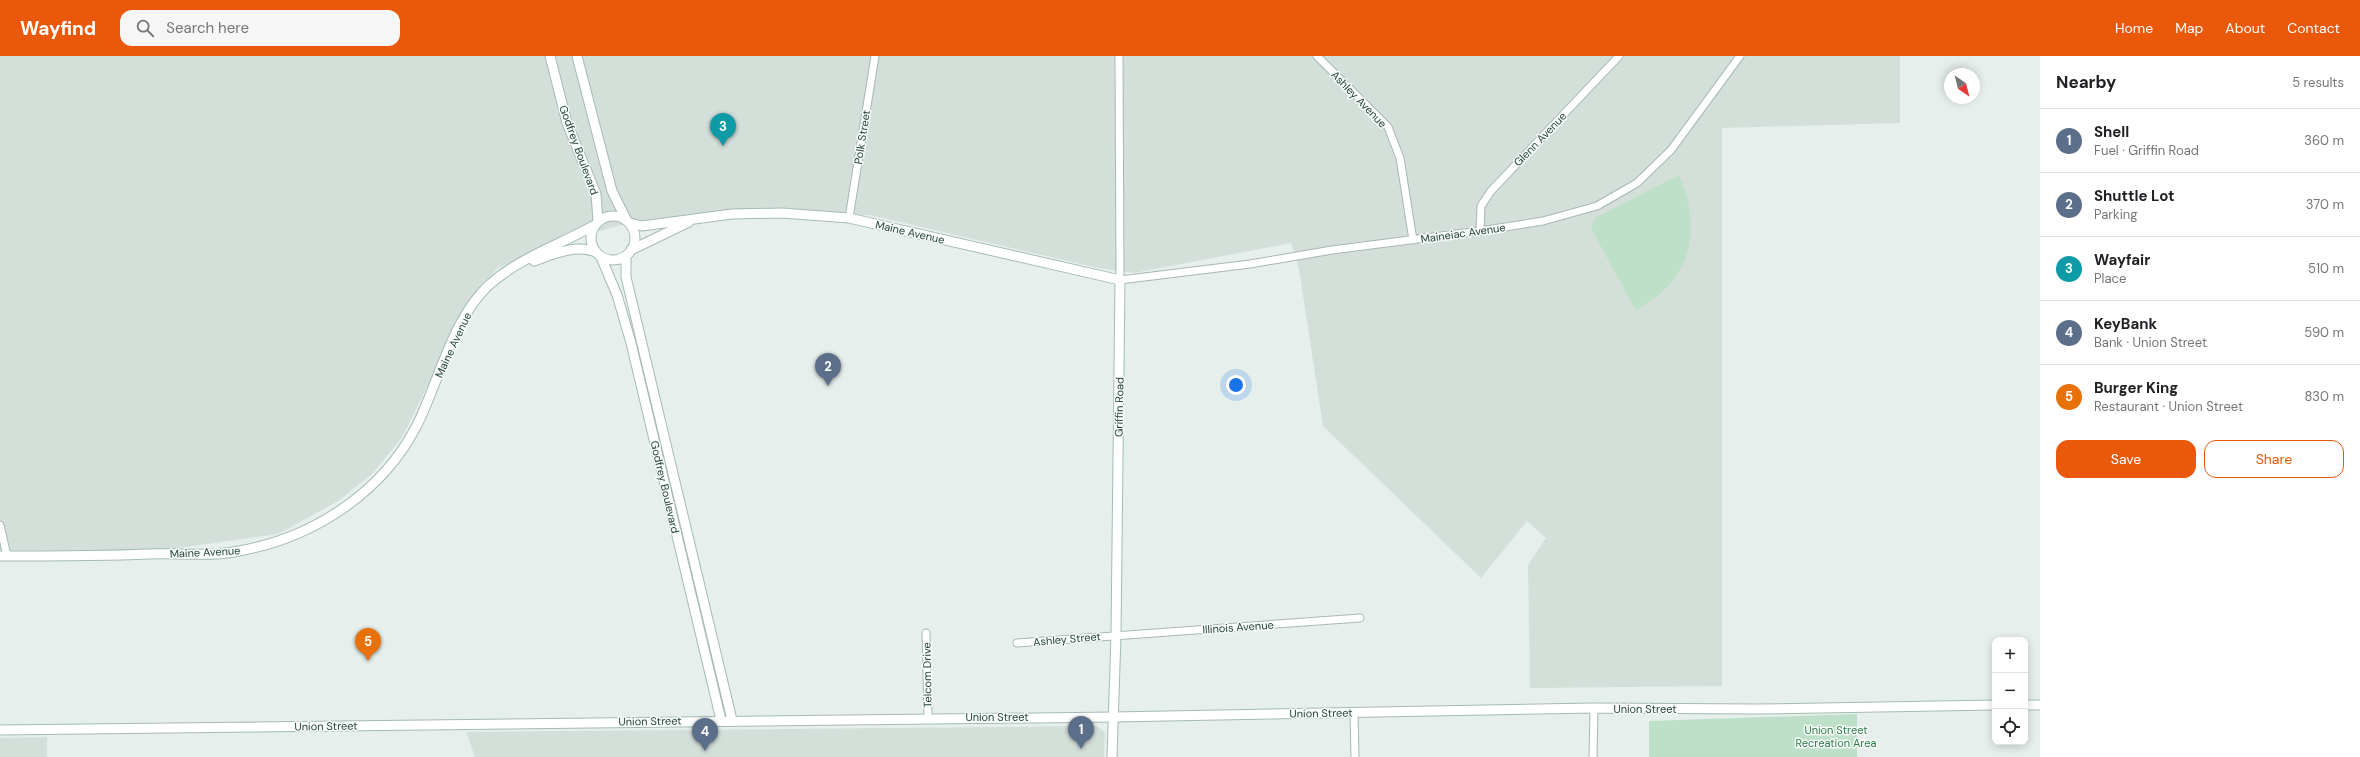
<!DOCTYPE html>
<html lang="en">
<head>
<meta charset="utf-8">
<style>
	:root { --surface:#fff; --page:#f6f6f6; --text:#202124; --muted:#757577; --line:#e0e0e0; --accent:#ea580c }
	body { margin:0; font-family:"DM Sans",sans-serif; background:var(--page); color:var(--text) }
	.controls { position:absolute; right:12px; bottom:12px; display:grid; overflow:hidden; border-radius:8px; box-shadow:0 2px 10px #0003 }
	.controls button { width:36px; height:36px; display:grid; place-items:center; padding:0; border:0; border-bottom:1px solid var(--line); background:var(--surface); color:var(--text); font:20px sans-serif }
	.compass { position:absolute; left:1944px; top:12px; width:36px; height:36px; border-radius:50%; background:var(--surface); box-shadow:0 2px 10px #0003; rotate:145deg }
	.you { position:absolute; left:1236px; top:329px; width:14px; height:14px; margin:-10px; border:3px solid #fff; border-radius:50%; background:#1a73e8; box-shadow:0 0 0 6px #1a73e833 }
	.badge { display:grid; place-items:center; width:26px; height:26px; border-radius:50%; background:var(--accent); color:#fff; font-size:13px; font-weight:700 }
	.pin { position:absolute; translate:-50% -33px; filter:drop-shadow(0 1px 2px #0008) }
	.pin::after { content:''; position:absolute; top:21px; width:14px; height:12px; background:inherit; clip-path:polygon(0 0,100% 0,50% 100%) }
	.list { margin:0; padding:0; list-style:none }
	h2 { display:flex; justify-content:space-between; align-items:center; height:52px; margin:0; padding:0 16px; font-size:17px }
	h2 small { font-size:13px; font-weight:400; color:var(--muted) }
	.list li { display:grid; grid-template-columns:26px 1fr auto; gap:12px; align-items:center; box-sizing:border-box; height:64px; padding:0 16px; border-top:1px solid var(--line) }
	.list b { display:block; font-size:15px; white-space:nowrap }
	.list p { margin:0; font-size:13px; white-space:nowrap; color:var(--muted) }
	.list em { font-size:13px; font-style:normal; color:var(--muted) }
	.actions { display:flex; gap:8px; padding:12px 16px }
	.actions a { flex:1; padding:9px 0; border:1px solid var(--accent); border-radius:12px; text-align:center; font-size:14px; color:var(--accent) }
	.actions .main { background:var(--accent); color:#fff }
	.icon { flex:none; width:22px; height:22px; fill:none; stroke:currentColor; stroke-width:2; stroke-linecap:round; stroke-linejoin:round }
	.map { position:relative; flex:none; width:2040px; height:701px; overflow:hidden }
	header { display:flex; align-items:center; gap:24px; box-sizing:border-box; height:56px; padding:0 20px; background:var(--accent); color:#fff }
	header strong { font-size:19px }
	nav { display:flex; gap:22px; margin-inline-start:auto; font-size:14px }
	.search { width:280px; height:36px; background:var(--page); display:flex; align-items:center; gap:10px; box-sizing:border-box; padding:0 14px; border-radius:12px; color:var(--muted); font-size:15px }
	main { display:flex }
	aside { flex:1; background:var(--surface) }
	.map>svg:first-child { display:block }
	.built { fill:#d4dfda }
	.green { fill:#bfe0c8 }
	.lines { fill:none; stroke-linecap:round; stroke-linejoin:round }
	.street-casing { stroke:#a8b8b2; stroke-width:9 }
	.secondary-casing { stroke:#a4bbb3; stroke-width:11 }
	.street { stroke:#fff; stroke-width:7 }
	.secondary { stroke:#fff; stroke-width:9 }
	.labels { text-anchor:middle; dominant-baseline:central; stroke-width:3; stroke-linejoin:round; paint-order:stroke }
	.street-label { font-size:11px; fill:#24423a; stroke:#f7fbf9 }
	.park-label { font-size:11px; fill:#2d7a4b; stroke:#f7fbf9 }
</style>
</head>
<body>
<header>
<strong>Wayfind</strong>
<div class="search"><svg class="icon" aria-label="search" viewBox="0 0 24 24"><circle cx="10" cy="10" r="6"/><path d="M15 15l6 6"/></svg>Search here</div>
<nav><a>Home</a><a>Map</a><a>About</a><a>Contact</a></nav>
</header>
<main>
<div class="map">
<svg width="2040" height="701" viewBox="0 0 2040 701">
	<rect width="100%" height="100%" fill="#e6efeb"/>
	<g class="built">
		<polygon points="0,0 1900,0 1900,67 1722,72 1722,630 1530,632 1528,509 1546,482 1527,465 1481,522 1323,370 1299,213 1291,187 1134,217 1098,212 870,159 632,166 541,191 497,213 481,229 463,257 403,380 372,418 338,445 278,478 164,494 0,494"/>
		<polygon points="1096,670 1105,676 1104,701 475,701 466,676"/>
		<polygon points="47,681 47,701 0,701 0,682"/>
	</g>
	<g class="green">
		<path d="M1679,119c18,40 18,87 -18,118 -8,7 -17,12 -25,18l-45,-83 4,-10z"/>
		<polygon points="1857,658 1857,701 1649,701 1649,665"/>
	</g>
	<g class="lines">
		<defs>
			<g id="street">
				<polyline points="1119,0 1120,224 1250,208 1332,194 1480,175 1543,165 1597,150 1637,127 1671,94 1740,0"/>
				<polyline points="1317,0 1388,71 1400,102 1413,184"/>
				<polyline points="849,162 875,0"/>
				<polyline points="1480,175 1481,150 1491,135 1619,0"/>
				<polyline points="0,469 7,500"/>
				<polyline points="926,577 928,661"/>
				<polyline points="1017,587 1360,562"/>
				<polyline points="1354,657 1355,701"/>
				<polyline points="1593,701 1594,652"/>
			</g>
			<g id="secondary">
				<polyline points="550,0 567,67 596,138 598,165"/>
				<polyline points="577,0 612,135 626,163"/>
				<circle cx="613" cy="182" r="22"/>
				<polyline points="630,167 642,170 732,158 782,157 849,162 1120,224 1116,579 1112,701"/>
				<polyline points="631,194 689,166"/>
				<polyline points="626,200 626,221 732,664"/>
				<polyline points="601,201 617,239 631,287 721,664"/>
				<path d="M534,205c19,-7 42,-17 62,-9"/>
				<path d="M0,500c50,0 100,0 149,-2 30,-1 61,3 90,-3 73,-13 142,-57 177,-124 23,-45 36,-108 73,-142 30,-27 70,-40 104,-59"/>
				<polyline points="2025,649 2040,649"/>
				<polyline points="0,674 1114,661 1594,652 1758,653 1995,649"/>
			</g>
		</defs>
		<use href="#street" class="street-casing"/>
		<use href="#secondary" class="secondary-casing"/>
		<use href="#street" class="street"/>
		<use href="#secondary" class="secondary"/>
	</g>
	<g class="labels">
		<g class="street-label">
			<text transform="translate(1359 43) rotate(46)">Ashley Avenue</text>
			<text transform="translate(862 81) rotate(-81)">Polk Street</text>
			<text transform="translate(1540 83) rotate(-46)">Glenn Avenue</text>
			<text transform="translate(579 94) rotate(70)">Godfrey Boulevard</text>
			<text transform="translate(910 176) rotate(13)">Maine Avenue</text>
			<text transform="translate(1463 177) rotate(-8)">Maineiac Avenue</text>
			<text transform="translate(453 289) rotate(-65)">Maine Avenue</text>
			<text transform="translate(1119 351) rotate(-89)">Griffin Road</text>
			<text transform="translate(665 431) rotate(77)">Godfrey Boulevard</text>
			<text transform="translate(205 496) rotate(-3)">Maine Avenue</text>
			<text transform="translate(1238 571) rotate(-4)">Illinois Avenue</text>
			<text transform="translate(1067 583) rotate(-5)">Ashley Street</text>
			<text transform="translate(927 619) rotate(-91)">Telcom Drive</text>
			<text x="1645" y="653">Union Street</text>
			<text transform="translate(1321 657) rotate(-1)">Union Street</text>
			<text x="997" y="661">Union Street</text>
			<text transform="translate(650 665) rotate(-1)">Union Street</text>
			<text transform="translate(326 670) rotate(-1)">Union Street</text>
		</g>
		<g class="park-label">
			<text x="1836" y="674">Union Street<tspan x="1836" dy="13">Recreation Area</tspan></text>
		</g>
	</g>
</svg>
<div class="controls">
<button>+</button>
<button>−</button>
<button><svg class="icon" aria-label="locate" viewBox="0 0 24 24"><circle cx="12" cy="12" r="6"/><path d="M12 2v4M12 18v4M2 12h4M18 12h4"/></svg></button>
</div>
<svg class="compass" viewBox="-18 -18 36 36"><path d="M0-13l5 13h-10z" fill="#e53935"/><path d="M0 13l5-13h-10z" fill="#757577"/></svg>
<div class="you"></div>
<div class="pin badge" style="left:1081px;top:693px;background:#5c6f8a">1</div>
<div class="pin badge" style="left:828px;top:330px;background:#5c6f8a">2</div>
<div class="pin badge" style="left:723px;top:90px;background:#0f9aa8">3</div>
<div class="pin badge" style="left:705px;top:695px;background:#5c6f8a">4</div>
<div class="pin badge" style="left:368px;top:605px;background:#e8710a">5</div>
</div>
<aside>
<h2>Nearby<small>5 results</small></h2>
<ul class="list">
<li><span class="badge" style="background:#5c6f8a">1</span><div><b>Shell</b><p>Fuel · Griffin Road</p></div><em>360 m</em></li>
<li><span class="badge" style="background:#5c6f8a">2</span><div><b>Shuttle Lot</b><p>Parking</p></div><em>370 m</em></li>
<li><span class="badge" style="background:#0f9aa8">3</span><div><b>Wayfair</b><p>Place</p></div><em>510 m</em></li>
<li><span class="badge" style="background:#5c6f8a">4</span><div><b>KeyBank</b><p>Bank · Union Street</p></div><em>590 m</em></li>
<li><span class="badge" style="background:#e8710a">5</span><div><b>Burger King</b><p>Restaurant · Union Street</p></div><em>830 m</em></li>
</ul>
<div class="actions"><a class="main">Save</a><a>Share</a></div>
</aside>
</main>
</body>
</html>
